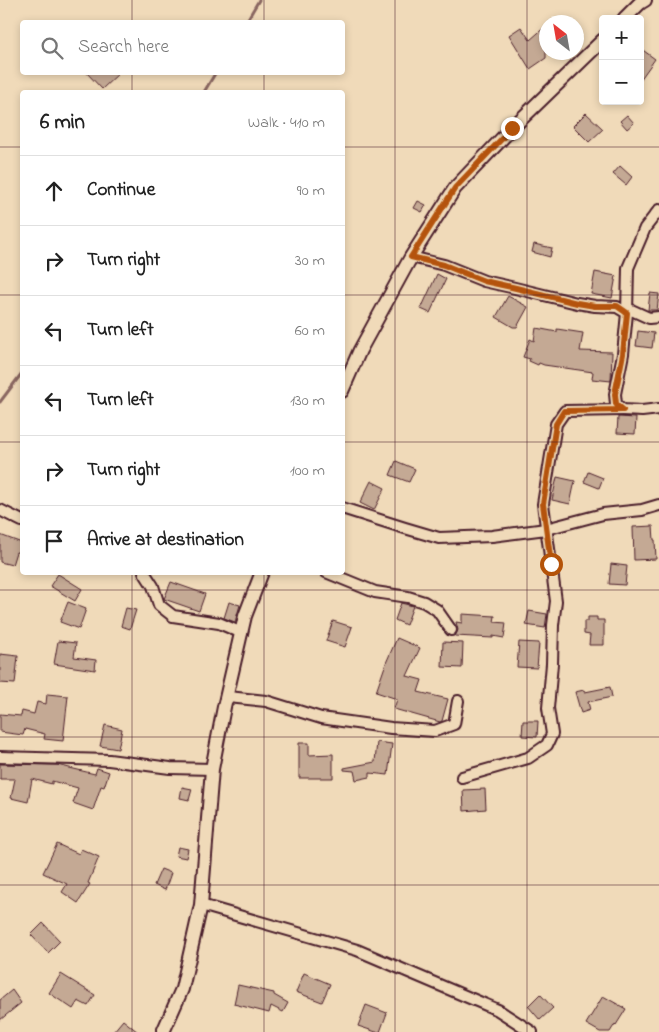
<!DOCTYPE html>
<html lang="en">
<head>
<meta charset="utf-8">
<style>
	:root { --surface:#fff; --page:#f2f2f2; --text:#222; --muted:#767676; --line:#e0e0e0 }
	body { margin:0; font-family:"Indie Flower",sans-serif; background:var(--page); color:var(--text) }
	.controls { position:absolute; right:15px; top:15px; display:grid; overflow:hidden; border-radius:5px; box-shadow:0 2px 8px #0003 }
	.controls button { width:45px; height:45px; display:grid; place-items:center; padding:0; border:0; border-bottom:1px solid var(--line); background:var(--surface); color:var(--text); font:25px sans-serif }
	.compass { position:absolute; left:539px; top:15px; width:45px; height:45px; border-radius:50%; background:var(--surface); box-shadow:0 2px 8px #0003; rotate:329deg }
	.stop { position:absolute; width:15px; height:15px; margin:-11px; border:4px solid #b45309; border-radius:50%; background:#fff }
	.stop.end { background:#b45309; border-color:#fff; box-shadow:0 1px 5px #0008 }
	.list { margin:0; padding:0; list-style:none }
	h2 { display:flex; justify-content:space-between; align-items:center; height:65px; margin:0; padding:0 20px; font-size:21px }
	h2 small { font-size:16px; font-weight:400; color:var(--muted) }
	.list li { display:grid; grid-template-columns:32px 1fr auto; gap:15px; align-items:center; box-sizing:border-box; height:70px; padding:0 20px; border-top:1px solid var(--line) }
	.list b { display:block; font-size:19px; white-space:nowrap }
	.list em { font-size:16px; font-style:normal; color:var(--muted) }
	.icon { flex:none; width:28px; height:28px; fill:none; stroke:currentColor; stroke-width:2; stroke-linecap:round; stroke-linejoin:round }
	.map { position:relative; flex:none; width:659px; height:1032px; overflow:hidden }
	.search { position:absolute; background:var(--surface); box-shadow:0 2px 8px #0003; left:20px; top:20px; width:325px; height:55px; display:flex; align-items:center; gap:12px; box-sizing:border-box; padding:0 18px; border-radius:5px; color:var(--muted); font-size:19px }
	.panel { position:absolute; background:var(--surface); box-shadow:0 2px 8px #0003; left:20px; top:90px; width:325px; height:485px; border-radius:5px }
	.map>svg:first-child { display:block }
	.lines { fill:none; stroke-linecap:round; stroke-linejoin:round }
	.stream { stroke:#896660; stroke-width:3 }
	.building { fill:#c4a994; stroke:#4a1f2b }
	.minor-casing { stroke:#4a1f2b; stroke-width:14 }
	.tertiary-casing { stroke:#4a1f2b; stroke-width:16 }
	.minor { stroke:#f0dab9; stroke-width:10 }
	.tertiary { stroke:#f0dab9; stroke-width:12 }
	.route { stroke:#b45309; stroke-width:6 }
	.grid { fill:none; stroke:#4a1f2b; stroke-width:1; stroke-opacity:0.55 }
</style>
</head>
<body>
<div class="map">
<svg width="659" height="1032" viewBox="0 0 659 1032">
	<rect width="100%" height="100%" fill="#f0dab9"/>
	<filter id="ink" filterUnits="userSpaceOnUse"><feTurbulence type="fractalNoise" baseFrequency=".02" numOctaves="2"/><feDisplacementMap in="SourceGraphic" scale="10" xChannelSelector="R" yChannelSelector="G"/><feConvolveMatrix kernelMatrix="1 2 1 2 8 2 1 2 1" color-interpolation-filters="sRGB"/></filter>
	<g filter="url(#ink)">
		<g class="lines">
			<g class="stream">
				<polyline points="246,22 259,0"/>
				<polyline points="204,92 216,72"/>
				<polyline points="0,402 22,373"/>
			</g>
		</g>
		<g class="building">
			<polygon points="546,26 546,58 530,69 509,35 521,27 530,40"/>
			<polygon points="640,48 655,59 640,80"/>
			<polygon points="86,72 120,72 102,89"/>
			<polygon points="586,113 603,129 589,142 573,126"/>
			<polygon points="627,115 634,123 627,129 620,121"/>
			<polygon points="620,166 632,177 626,185 613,174"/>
			<polygon points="418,201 426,205 422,212 414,208"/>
			<polygon points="534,244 552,248 550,257 532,252"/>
			<polygon points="595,272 616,276 612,298 591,294"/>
			<polygon points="437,274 446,279 430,313 421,309"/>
			<polygon points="650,293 659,294 657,310 648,310"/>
			<polygon points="508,296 528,307 517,327 513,327 496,317"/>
			<polygon points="536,328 557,332 557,329 583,333 580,351 612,352 611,381 592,379 593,372 544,365 539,363 538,365 529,361 530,359 523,357 530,339 534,341"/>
			<polygon points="638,331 654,333 652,348 636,346"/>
			<polygon points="618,417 636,418 635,434 617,433"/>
			<polygon points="396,461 415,469 409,482 390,475"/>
			<polygon points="588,472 603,478 599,488 584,482"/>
			<polygon points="557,477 575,481 570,504 552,500"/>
			<polygon points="371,481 385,488 374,510 360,503"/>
			<polygon points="653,526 654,540 655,540 656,559 634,560 633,527"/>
			<polygon points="0,535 22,543 22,553 16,552 12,565 0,562"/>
			<polygon points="611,564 627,566 625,585 609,584"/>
			<polygon points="58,574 82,589 75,601 50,586"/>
			<polygon points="171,582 205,594 199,611 164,599"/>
			<polygon points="68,602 86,609 79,629 60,622"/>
			<polygon points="229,602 240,605 235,622 224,618"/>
			<polygon points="401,603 413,606 406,625 395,620"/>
			<polygon points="126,608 136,610 130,629 121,626"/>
			<polygon points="529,611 547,614 545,628 526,625"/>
			<polygon points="462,614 495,616 494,622 506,623 504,638 493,636 493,638 455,636 458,630 456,622 462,623"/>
			<polygon points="588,617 597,617 597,620 604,620 604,645 589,645 590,635 584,634 584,621 588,621"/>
			<polygon points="333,621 352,627 345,647 326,641"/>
			<polygon points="397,638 420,648 407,676 422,680 418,692 448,699 442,721 440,722 394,709 397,699 376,692 386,663"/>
			<polygon points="58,641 76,643 74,657 96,660 95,670 54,664"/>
			<polygon points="443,642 463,643 462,668 442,667"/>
			<polygon points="519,642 539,643 537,668 517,667"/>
			<polygon points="0,654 18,656 15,684 0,683"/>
			<polygon points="610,687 612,697 588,702 590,710 581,713 575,692 584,690 585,692"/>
			<polygon points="47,694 68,696 63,741 44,739 45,734 25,729 23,735 0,732 0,714 21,716 22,711 34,714 37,702 46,704"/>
			<polygon points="523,721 538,721 537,737 522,736"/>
			<polygon points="105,725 122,729 118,749 100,746"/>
			<polygon points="377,742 392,744 388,775 370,773 370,777 356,780 354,771 344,770 344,768 375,762"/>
			<polygon points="299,743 309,743 309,755 333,754 333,778 299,778"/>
			<polygon points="0,764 57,765 95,774 97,768 109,772 104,787 101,786 93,810 73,803 78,788 52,781 52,784 32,779 28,802 11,798 15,779 0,779"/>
			<polygon points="182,787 192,789 189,800 180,798"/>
			<polygon points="485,789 486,809 464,811 463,790"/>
			<polygon points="57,844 79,854 81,849 99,857 88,883 90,884 78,903 62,892 67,884 43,873"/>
			<polygon points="178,847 188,849 186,858 176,856"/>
			<polygon points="161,869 171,873 165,890 154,885"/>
			<polygon points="43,923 60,941 48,953 31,935"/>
			<polygon points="304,973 330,984 322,1002 296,992"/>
			<polygon points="61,974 95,995 88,1006 78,1001 73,1009 49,993"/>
			<polygon points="238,985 274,993 274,995 288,1003 283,1012 271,1006 269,1013 234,1004"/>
			<polygon points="12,990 21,1003 0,1020 0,1000"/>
			<polygon points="540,994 553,1008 540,1020 528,1006"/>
			<polygon points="603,996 626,1009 616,1025 615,1024 610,1032 600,1032 586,1024"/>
			<polygon points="366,1005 387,1013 380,1032 376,1032 358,1026"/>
			<polygon points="123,1020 138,1032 113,1032"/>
		</g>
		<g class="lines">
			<defs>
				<g id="minor">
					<polyline points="411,257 444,265 484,281 515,288 577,303 595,306 617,307 627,313 623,354 615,394 616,404 623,410 642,411 659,409"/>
					<polyline points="627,308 649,318 659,317"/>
					<polyline points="627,313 628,268 645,228 659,210"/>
					<polyline points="342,508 405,528 439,538 492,536 546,529 603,514 642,510 659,505"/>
					<polyline points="0,510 22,521"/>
					<polyline points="144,572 153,586 159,605 173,616 219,623 242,633"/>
					<polyline points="326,572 375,592 408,597 424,602 437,610 451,630"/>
					<polyline points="228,697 266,701 321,718 391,728 435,731 454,724 458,701"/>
					<polyline points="0,757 109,760 170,768 212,769"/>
					<polyline points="462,777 528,758 547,745 552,734 548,708 552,664 553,625 556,601 543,504 556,424 565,411 623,410"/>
					<polyline points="201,905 357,950 498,1010 532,1032"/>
				</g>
				<g id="tertiary">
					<polyline points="624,19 640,3 645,0"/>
					<polyline points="342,391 360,350 411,257 455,188 512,128 603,40"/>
					<polyline points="163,1032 182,989 201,905 212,769 224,707 245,616 262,572"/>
				</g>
			</defs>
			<use href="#minor" class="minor-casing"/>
			<use href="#tertiary" class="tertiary-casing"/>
			<use href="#minor" class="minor"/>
			<use href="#tertiary" class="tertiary"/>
		</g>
	</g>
	<g class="lines" filter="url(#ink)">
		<polyline class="route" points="512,128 455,188 411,257 444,265 484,281 516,288 577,303 595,306 617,306 627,313 623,354 615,394 616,404 623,410 564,411 556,424 543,504 551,564"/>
	</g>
	<path class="grid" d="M132,0v22M264,0v22M395,0v1032M527,0v1032M132,72v20M264,72v20M0,147h22M342,147h317M0,295h22M342,295h317M0,442h22M342,442h317M132,572v460M264,572v460M0,590h659M0,737h659M0,885h659"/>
</svg>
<div class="controls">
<button>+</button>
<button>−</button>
</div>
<svg class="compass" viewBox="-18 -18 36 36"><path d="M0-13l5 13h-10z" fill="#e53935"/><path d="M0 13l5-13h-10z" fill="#767676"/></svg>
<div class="stop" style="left:551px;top:564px"></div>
<div class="stop end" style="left:512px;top:128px"></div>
<div class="search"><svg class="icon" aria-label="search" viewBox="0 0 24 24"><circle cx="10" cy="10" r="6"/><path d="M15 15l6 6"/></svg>Search here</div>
<section class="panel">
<h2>6 min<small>Walk · 410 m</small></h2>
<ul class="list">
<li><svg class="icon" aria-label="ahead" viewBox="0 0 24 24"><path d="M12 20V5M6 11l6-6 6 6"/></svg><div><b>Continue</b></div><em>90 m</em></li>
<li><svg class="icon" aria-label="right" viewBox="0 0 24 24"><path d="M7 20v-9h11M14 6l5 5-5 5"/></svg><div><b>Turn right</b></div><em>30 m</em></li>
<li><svg class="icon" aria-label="left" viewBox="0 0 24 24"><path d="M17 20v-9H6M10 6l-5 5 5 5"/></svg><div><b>Turn left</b></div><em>60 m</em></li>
<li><svg class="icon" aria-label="left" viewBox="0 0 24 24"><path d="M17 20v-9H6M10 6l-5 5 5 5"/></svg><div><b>Turn left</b></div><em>130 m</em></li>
<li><svg class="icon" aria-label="right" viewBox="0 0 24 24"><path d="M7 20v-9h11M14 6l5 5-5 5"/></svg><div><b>Turn right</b></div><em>100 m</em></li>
<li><svg class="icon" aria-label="arrive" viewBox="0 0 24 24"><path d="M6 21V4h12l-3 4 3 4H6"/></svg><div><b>Arrive at destination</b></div></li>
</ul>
</section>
</div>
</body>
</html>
